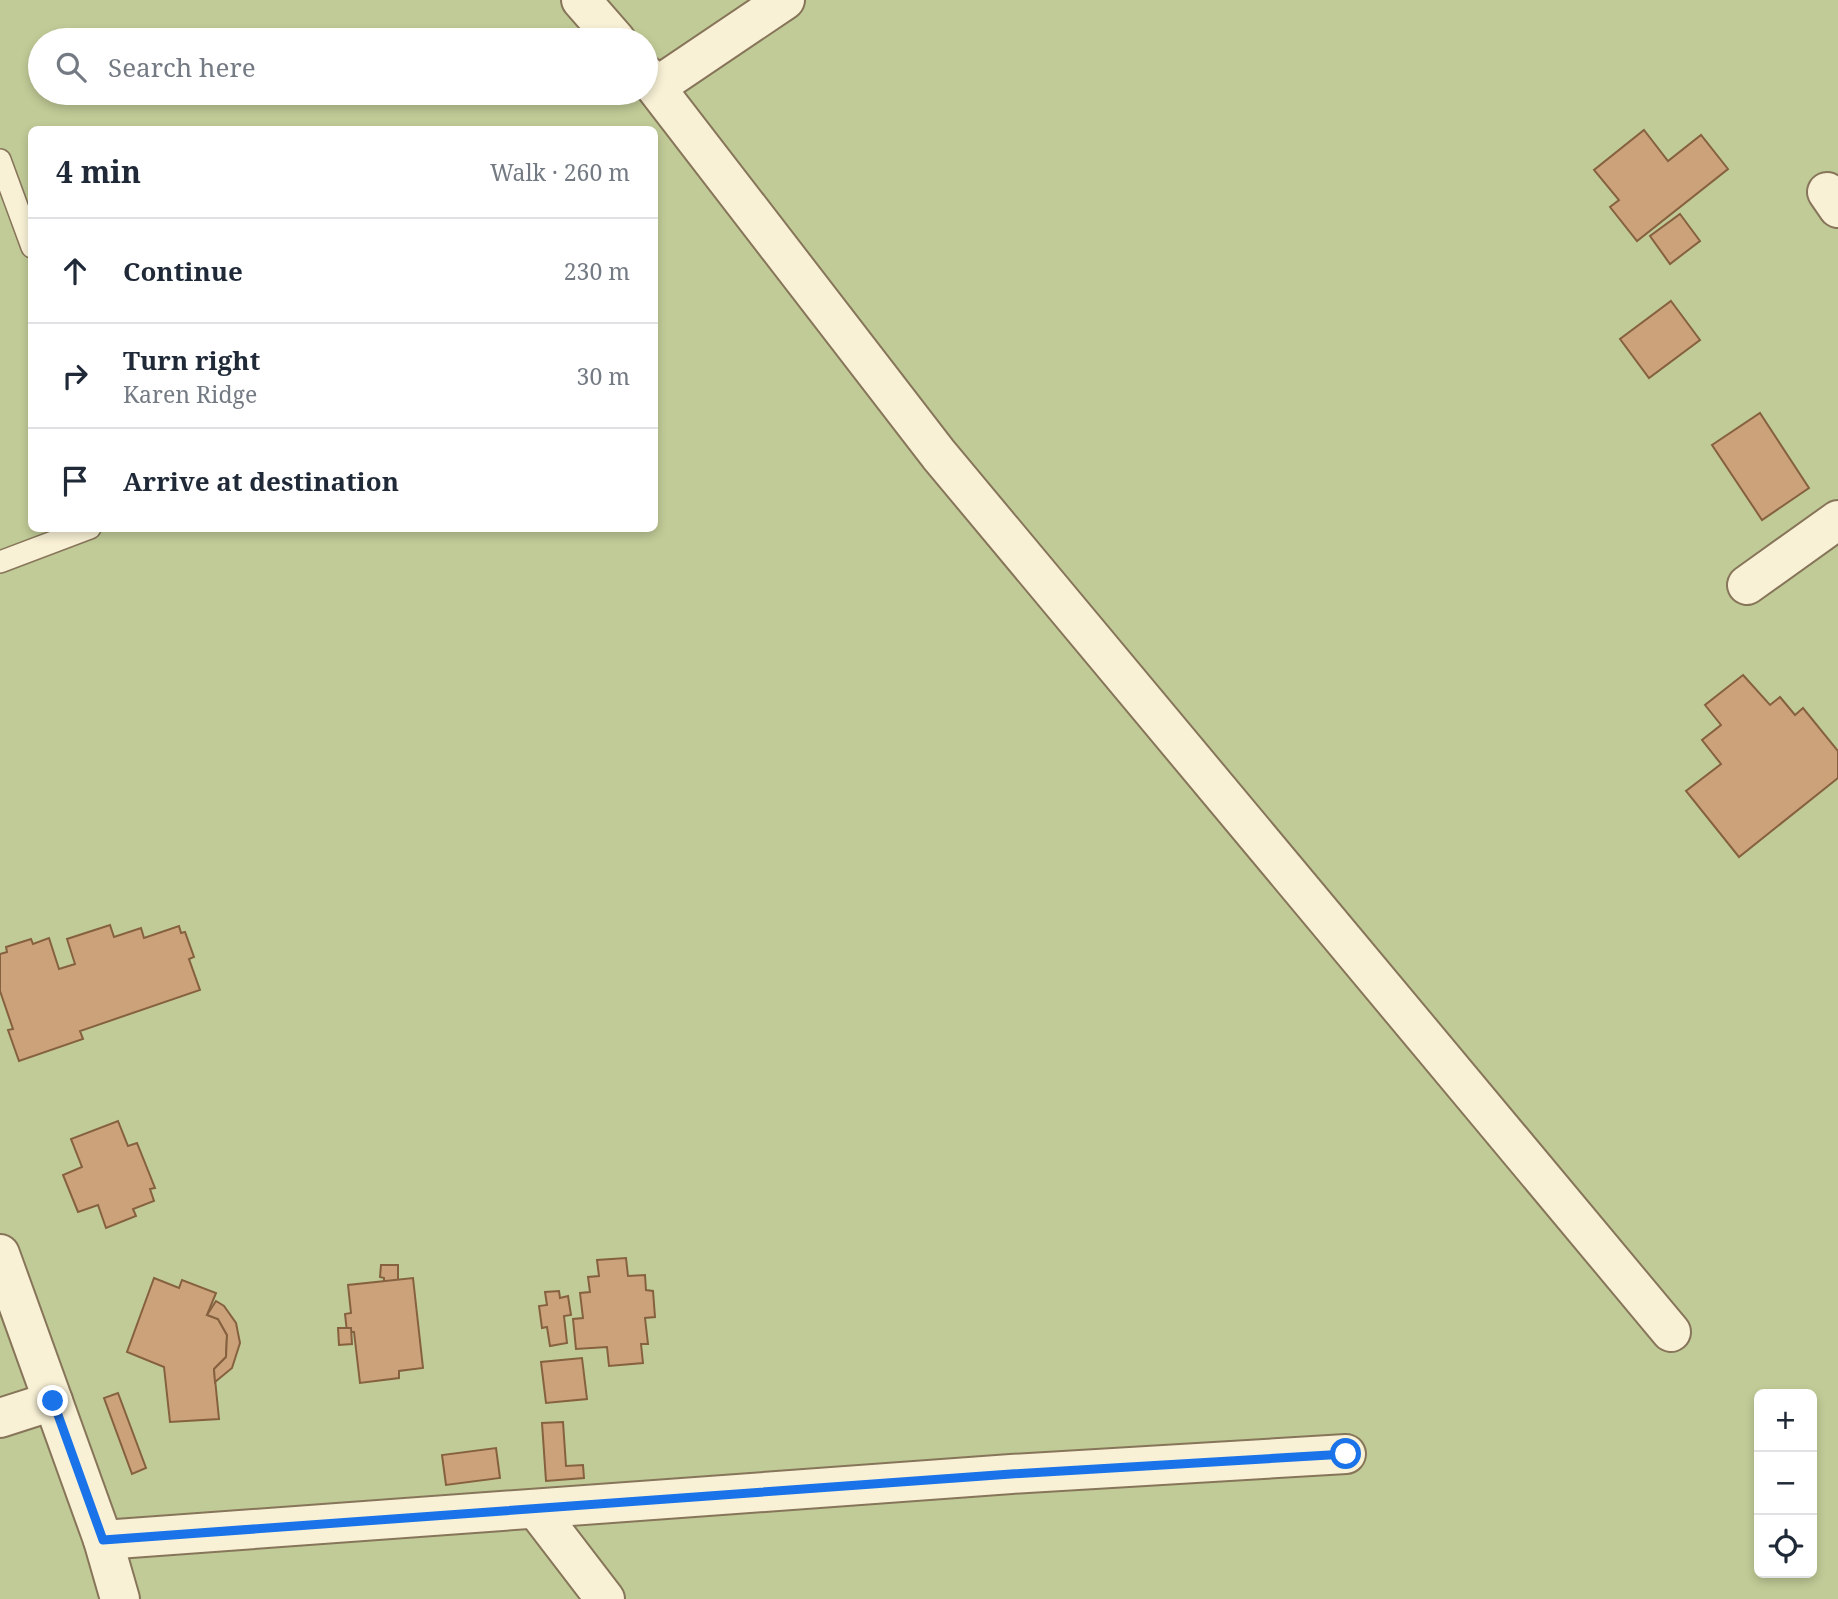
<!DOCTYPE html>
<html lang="en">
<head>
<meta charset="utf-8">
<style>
	:root { --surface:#fff; --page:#f2f2f3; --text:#1f2937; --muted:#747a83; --line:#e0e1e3 }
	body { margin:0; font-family:"Noto Serif",serif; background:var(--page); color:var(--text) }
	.controls { position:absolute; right:21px; bottom:21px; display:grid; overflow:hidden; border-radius:10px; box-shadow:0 4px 10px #0003 }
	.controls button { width:63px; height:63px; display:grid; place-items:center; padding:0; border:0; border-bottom:2px solid var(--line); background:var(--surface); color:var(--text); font:35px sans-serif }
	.stop { position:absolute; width:21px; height:21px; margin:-16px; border:5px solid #1a73e8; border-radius:50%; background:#fff }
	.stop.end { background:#1a73e8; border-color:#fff; box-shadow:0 2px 7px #0008 }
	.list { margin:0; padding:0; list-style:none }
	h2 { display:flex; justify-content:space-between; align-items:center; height:91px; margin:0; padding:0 28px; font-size:30px }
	h2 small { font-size:23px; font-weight:400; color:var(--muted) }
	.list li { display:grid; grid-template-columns:46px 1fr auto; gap:21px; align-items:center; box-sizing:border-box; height:105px; padding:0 28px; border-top:2px solid var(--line) }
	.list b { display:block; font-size:26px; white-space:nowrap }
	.list p { margin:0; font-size:23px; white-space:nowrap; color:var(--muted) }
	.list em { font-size:23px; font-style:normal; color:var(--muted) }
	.icon { flex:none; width:38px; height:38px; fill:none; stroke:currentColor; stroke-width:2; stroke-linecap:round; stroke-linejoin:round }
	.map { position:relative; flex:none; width:1838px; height:1599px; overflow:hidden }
	.search { position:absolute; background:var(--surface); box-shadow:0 4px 10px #0003; left:28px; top:28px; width:630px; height:77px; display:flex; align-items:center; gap:18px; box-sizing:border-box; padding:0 24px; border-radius:38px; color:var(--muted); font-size:26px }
	.panel { position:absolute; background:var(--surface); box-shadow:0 4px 10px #0003; left:28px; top:126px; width:630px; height:406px; border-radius:10px }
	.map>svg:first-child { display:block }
	.green { fill:#c1cb97; fill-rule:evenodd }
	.building { fill:#cba279; stroke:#866140; stroke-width:2 }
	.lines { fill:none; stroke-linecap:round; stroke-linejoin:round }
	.service-casing { stroke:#87755a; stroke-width:24 }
	.minor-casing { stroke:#87755a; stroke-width:42 }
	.service { stroke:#f8f1d6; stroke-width:21 }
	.minor { stroke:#f8f1d6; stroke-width:38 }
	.route { stroke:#1a73e8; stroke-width:9 }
</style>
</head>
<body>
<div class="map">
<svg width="1838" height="1599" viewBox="0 0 1838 1599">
	<rect width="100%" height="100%" fill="#ede4c3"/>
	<path class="green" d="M0,0h1838v1599h-1838zM40,40h606v53h-606zM32,130h622v398h-622zM1759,1394h53v179h-53z"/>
	<g class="building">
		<polygon points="1644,130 1668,161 1701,135 1728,169 1637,241 1610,207 1619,200 1594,170"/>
		<polygon points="1680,214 1700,241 1670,264 1650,236"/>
		<polygon points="1671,301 1700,340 1649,378 1620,339"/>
		<polygon points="1760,413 1809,488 1762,520 1712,445"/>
		<polygon points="1743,675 1770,705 1780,697 1795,715 1803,708 1838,751 1838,778 1739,857 1686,791 1721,764 1702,740 1721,725 1705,705"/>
		<polygon points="110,925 114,937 141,928 144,938 179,926 181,933 185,932 194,957 189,959 200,990 80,1031 83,1039 19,1061 8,1030 13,1029 0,991 0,954 7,952 6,947 31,939 33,944 49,938 59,969 75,964 67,939"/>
		<polygon points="118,1121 128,1146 137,1143 155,1188 150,1189 154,1201 133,1209 136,1216 106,1228 98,1205 78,1212 63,1175 82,1167 71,1139"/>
		<polygon points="626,1258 628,1276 645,1275 646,1290 653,1291 655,1317 645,1318 648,1344 641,1344 643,1363 609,1366 607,1347 576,1349 573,1319 583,1318 580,1293 590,1292 588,1277 599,1276 597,1260"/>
		<polygon points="381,1265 398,1265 398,1282 384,1281 384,1278 380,1277"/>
		<polygon points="154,1278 179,1288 182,1280 216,1293 207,1315 218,1319 227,1335 226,1357 214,1369 219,1419 170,1422 164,1367 127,1352"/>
		<polygon points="413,1278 423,1368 399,1371 399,1378 360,1383 354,1332 347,1332 345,1314 351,1313 348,1285"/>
		<polygon points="559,1291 560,1298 568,1296 571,1315 564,1316 567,1343 550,1346 547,1327 542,1328 539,1306 547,1305 545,1292"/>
		<polygon points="216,1301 224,1306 236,1323 240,1343 232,1368 215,1382 214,1369 226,1357 227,1335 218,1319 207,1315"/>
		<polygon points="338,1328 351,1328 352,1344 339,1345"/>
		<polygon points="582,1358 587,1399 546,1403 541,1362"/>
		<polygon points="118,1393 146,1468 132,1474 104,1398"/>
		<polygon points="563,1422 566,1466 583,1465 584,1478 546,1481 542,1423"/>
		<polygon points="496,1448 500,1478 446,1485 442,1455"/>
	</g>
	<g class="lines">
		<defs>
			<g id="service">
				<polyline points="0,160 32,247"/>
				<polyline points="0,562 90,528"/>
			</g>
			<g id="minor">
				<polyline points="581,0 616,40"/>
				<polyline points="646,75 939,455 1671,1332"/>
				<polyline points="656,87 785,0"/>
				<polyline points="1827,192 1838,208"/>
				<polyline points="1747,585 1838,520"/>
				<polyline points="0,1254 103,1540 120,1599"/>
				<polyline points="0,1418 53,1401"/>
				<polyline points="536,1509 605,1599"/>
				<polyline points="103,1540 1011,1474 1346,1454"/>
			</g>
		</defs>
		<use href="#service" class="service-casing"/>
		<use href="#minor" class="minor-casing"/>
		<use href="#service" class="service"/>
		<use href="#minor" class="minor"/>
	</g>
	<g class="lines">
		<polyline class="route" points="53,1401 103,1540 1011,1474 1346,1454"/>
	</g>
</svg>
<div class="controls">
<button>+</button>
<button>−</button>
<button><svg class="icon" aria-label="locate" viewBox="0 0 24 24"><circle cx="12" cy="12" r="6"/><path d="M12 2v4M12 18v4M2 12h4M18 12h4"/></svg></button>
</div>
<div class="stop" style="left:1346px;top:1454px"></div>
<div class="stop end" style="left:53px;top:1401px"></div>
<div class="search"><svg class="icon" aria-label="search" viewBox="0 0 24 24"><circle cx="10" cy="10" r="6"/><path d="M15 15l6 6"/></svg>Search here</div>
<section class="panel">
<h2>4 min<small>Walk · 260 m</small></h2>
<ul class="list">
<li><svg class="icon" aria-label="ahead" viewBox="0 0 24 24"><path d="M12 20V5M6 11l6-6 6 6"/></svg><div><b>Continue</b></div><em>230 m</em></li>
<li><svg class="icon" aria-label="right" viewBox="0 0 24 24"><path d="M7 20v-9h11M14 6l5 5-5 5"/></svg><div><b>Turn right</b><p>Karen Ridge</p></div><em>30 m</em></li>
<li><svg class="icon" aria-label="arrive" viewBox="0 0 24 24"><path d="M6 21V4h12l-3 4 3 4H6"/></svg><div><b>Arrive at destination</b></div></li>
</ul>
</section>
</div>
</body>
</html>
